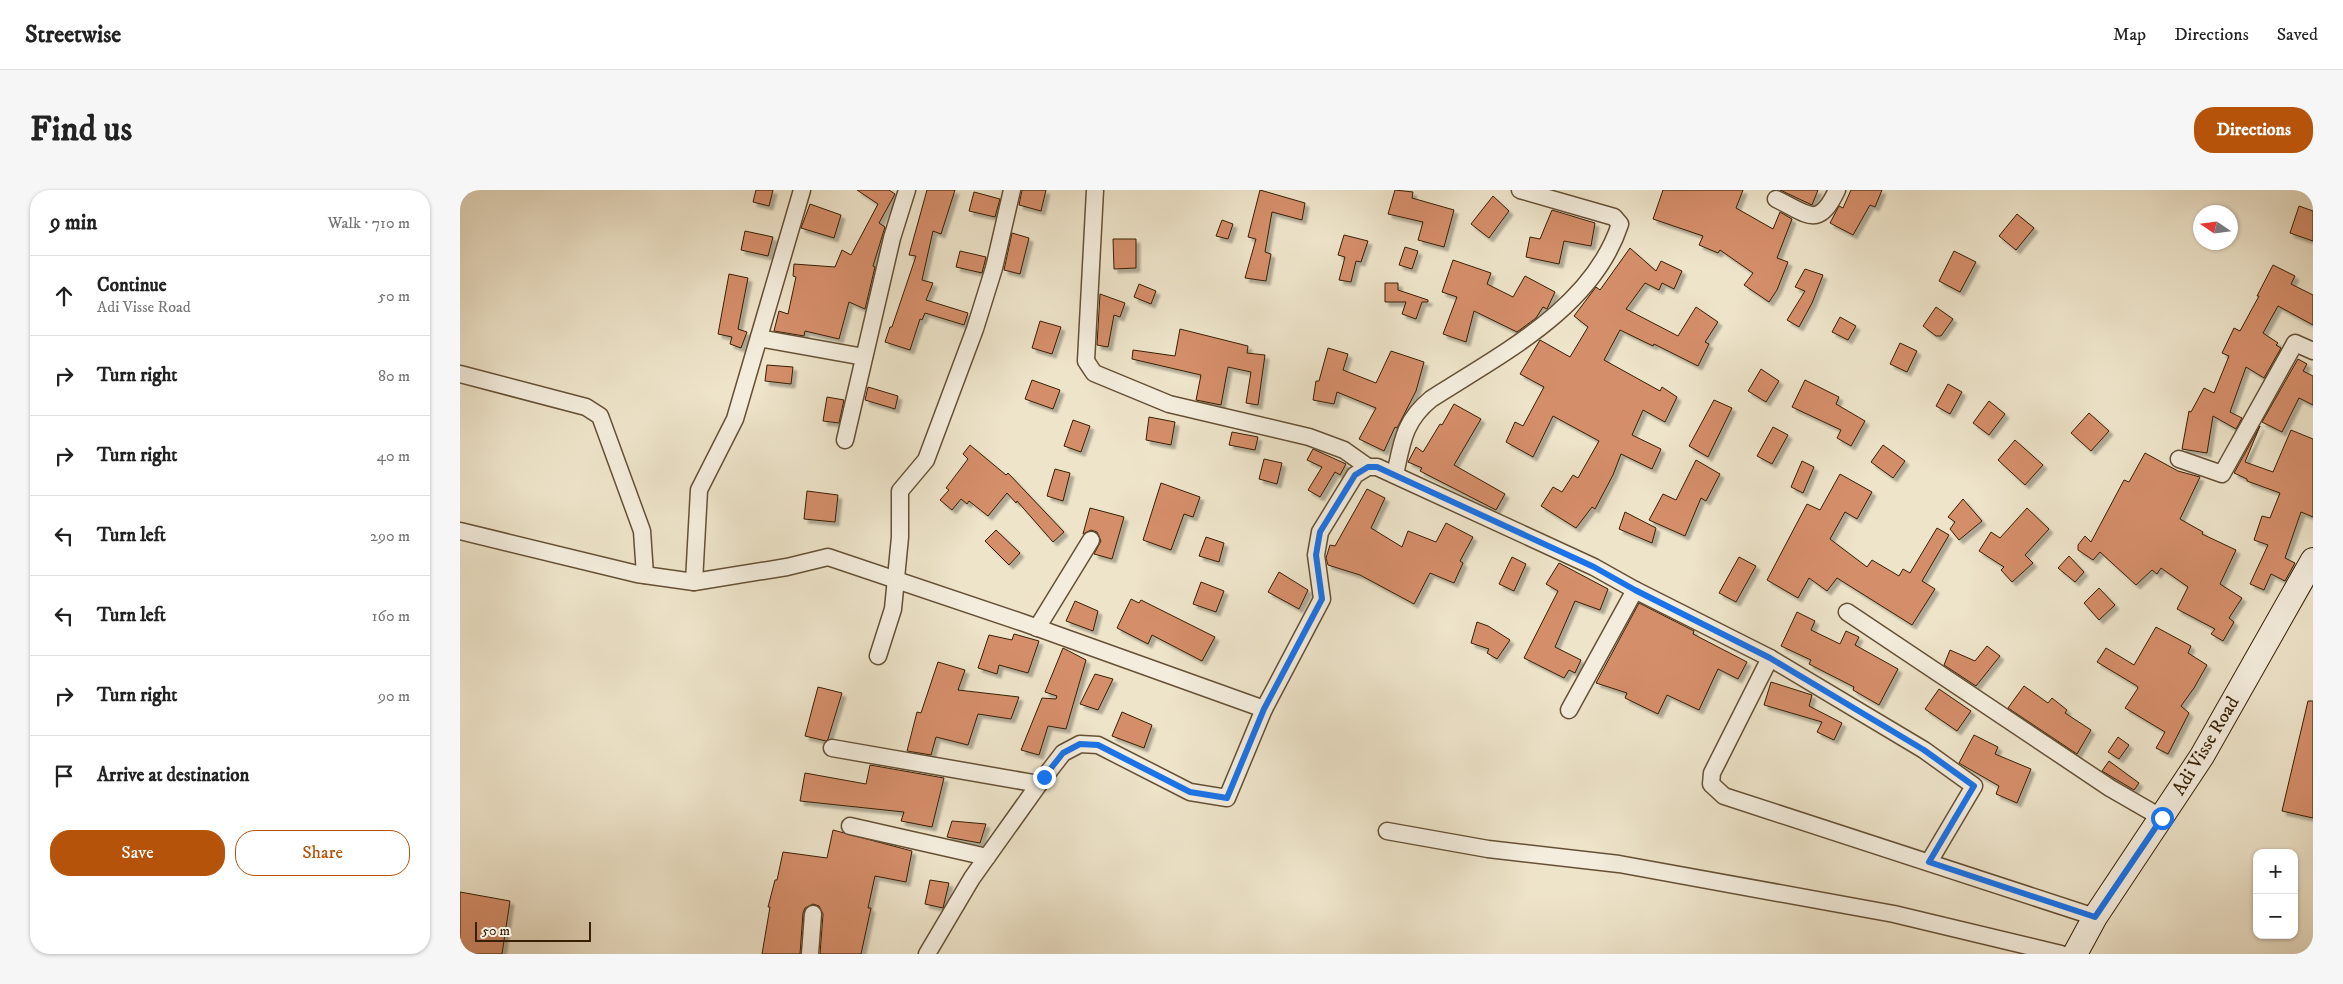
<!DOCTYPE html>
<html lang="en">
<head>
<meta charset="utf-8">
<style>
	:root { --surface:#fff; --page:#f6f6f6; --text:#222; --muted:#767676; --line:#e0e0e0; --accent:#b45309 }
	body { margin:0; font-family:"IM FELL DW Pica",serif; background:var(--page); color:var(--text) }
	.controls { position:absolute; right:15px; bottom:15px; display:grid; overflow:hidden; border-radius:10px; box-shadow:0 1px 4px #0004 }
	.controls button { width:45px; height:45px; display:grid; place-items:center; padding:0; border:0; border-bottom:1px solid var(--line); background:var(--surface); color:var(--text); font:25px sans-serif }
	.compass { position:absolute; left:1733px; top:15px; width:45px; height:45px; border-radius:50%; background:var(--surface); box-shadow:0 1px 4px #0004; rotate:283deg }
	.scale { position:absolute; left:15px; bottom:12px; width:116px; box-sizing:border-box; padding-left:5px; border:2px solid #371f03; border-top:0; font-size:14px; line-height:18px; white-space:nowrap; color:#371f03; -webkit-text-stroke:4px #f4eddd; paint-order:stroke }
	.stop { position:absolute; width:15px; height:15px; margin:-11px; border:4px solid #1a73e8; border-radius:50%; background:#fff }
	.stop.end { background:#1a73e8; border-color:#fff; box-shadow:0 1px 5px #0008 }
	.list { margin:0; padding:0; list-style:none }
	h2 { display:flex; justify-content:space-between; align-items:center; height:65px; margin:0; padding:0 20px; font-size:21px }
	h2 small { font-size:16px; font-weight:400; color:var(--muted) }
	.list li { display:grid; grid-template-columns:32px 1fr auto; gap:15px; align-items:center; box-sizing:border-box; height:80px; padding:0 20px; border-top:1px solid var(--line) }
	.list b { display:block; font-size:19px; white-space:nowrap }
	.list p { margin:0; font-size:16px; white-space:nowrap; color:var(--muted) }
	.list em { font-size:16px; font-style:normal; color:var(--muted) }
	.actions { display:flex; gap:10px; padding:15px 20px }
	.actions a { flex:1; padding:11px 0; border:1px solid var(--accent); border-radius:20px; text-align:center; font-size:18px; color:var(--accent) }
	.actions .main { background:var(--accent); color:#fff }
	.icon { flex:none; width:28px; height:28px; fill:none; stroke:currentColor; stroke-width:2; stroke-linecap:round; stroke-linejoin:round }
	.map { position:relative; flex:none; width:1853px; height:764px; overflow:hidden; border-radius:20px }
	header { display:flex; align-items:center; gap:30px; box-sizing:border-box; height:70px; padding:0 25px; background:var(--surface); border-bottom:1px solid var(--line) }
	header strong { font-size:24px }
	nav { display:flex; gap:28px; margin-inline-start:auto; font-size:18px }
	.intro { display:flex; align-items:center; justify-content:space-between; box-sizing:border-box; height:120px; padding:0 30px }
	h1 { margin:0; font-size:35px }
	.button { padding:12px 22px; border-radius:20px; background:var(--accent); color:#fff; font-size:18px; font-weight:700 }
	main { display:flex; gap:30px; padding:0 30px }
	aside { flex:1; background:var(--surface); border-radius:20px; box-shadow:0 1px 4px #0004 }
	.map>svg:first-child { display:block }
	.building { fill:#d58e6b; stroke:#371f03; filter:url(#shadow) }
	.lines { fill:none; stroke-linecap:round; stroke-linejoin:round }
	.street-casing { stroke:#655035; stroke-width:19 }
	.secondary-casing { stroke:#371f03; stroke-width:26 }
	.street { stroke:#f4eddd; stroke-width:16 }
	.secondary { stroke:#f4eddd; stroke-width:24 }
	.route { stroke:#1a73e8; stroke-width:6 }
	.labels { text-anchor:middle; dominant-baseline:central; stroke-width:4; stroke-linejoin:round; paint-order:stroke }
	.street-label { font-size:19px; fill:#371f03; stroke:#f4eddd }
</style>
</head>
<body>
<header>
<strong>Streetwise</strong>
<nav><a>Map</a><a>Directions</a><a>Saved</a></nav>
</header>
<div class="intro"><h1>Find us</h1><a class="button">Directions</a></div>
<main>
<aside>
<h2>9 min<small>Walk · 710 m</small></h2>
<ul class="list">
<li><svg class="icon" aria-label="ahead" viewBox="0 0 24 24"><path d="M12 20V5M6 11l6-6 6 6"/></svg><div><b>Continue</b><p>Adi Visse Road</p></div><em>50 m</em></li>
<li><svg class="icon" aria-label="right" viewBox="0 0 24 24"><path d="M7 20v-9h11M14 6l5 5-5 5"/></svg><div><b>Turn right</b></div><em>80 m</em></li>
<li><svg class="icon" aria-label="right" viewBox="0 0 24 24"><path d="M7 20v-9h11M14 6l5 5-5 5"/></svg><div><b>Turn right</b></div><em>40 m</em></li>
<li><svg class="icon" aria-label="left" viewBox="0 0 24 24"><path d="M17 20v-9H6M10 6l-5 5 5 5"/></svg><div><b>Turn left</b></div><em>290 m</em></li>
<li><svg class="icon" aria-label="left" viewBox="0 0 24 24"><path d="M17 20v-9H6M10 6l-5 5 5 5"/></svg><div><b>Turn left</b></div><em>160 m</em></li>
<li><svg class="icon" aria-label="right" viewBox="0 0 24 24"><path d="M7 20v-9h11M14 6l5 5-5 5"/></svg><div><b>Turn right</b></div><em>90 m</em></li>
<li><svg class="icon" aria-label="arrive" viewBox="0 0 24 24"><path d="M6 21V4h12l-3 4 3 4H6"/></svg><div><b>Arrive at destination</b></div></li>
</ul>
<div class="actions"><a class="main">Save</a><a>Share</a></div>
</aside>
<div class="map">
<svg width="1853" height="764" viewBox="0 0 1853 764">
	<defs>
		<filter id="shadow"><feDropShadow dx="4" dy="4" stdDeviation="1" flood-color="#0004"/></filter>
	</defs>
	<rect width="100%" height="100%" fill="#eee4ca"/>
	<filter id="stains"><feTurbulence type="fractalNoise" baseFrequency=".004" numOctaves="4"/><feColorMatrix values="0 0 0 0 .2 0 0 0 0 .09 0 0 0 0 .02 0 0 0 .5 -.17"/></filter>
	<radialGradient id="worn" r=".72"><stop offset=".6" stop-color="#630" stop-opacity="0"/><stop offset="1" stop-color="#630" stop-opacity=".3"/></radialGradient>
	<g class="building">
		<polygon points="296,0 313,0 309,16 293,12"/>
		<polygon points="397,0 429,0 435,4 419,33 425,37 413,76 415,77 405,119 389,112 379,149 345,141 344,146 314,141 319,121 328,124 336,87 333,86 334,74 375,77 382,60 391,65 418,14"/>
		<polygon points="467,0 495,0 481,44 473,41 462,90 473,93 466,110 508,123 504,135 465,123 462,130 460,129 450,160 425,152 430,137 432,137 456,66 449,65"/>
		<polygon points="562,0 586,0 581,21 559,15"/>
		<polygon points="800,0 845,13 842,30 812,22 805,62 811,64 806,91 785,88 796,49 788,47"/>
		<polygon points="935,0 953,2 952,8 994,20 984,57 958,50 963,32 928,24"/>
		<polygon points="1203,0 1283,0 1276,18 1313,39 1320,22 1332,29 1317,68 1328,72 1317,100 1309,112 1284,95 1293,83 1260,60 1258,63 1239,55 1243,46 1193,29"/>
		<polygon points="1320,0 1358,0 1352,15"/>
		<polygon points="1391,0 1422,0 1415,17 1410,15 1393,45 1370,33 1379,16 1383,18"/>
		<polygon points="514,2 540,9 535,27 509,21"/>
		<polygon points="1033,6 1049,21 1029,48 1011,34"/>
		<polygon points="350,14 381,25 374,48 341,38"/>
		<polygon points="1839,16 1853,21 1853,51 1830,43"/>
		<polygon points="1092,20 1135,33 1131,56 1104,51 1099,74 1066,67 1070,47 1080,49"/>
		<polygon points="1557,24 1574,38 1556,60 1539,46"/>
		<polygon points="762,30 773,34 768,49 756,46"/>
		<polygon points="285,41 313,47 308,66 281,60"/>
		<polygon points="552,43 569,48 560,84 544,80"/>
		<polygon points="884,45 908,51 901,72 896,71 891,92 879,90 885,67 878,65"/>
		<polygon points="653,49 676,49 676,78 654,79"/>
		<polygon points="945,57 958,61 952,79 939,75"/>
		<polygon points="1170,58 1196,81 1201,71 1222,81 1214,99 1202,93 1199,100 1185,93 1166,119 1218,146 1236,117 1258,132 1245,152 1249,154 1238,176 1194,154 1193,156 1160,140 1144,170 1200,201 1202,197 1217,207 1205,232 1183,220 1172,245 1201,259 1192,279 1161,264 1153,285 1135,319 1132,317 1116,338 1081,316 1093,297 1102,302 1113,285 1118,288 1139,251 1093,226 1073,267 1046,252 1055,232 1063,236 1084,197 1060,184 1080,150 1110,167 1128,137 1114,126 1136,97 1140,100"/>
		<polygon points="500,61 526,67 522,83 496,77"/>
		<polygon points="1494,61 1516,72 1500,102 1479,91"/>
		<polygon points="993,70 1031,83 1027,94 1053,107 1065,86 1095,102 1087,119 1083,117 1076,128 1057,142 1014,121 1006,152 983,144 997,107 982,102"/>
		<polygon points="1813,75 1835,86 1831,94 1853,105 1853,135 1818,116 1803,143 1818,153 1816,155 1821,158 1804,188 1786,177 1770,222 1782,228 1776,239 1753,226 1747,263 1722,259 1729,221 1731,222 1744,198 1754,203 1769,166 1762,163 1774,138 1780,141 1799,106 1797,106"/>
		<polygon points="1345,79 1363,85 1352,113 1339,137 1327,130 1345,101 1335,97"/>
		<polygon points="269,84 288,88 278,139 287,142 281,158 270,154 272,147 258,144"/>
		<polygon points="925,93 938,93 938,100 968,110 968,112 962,112 956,129 942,124 946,112 925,112"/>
		<polygon points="679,94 696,101 691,114 674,107"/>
		<polygon points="640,104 665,113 660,127 654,125 648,157 637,155"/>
		<polygon points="1476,117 1493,129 1481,146 1476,146 1463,136"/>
		<polygon points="1380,127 1396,136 1388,150 1372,142"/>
		<polygon points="580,131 601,137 592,164 572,158"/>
		<polygon points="720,139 788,156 787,163 805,165 798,215 786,213 791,182 768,177 761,215 736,210 741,185 672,169 673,160 715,166"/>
		<polygon points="1440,153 1457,161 1447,182 1430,174"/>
		<polygon points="868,158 888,164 883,180 916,193 931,161 964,172 956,201 937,238 935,237 924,261 899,249 916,218 877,202 874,214 853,210 856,191 859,191"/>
		<polygon points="1838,169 1847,174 1843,181 1853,186 1853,215 1839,208 1822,242 1802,232"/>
		<polygon points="307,175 333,177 331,194 305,191"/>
		<polygon points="1301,179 1319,191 1306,212 1288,201"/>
		<polygon points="572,190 600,200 593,219 565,209"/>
		<polygon points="1345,190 1379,207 1376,214 1405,231 1391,256 1377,248 1381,240 1332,217"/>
		<polygon points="1488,194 1502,202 1490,224 1476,216"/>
		<polygon points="408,197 438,206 435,219 405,210"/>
		<polygon points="367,207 384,210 379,233 363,231"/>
		<polygon points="1254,210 1272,218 1248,267 1229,256"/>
		<polygon points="1529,211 1545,224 1529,245 1513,233"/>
		<polygon points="994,214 1021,229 994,275 1045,304 1036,320 960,281 962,278 948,272 956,257 963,262 980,234 982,235"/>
		<polygon points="1629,223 1649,241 1631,261 1611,243"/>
		<polygon points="689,227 715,232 711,255 686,250"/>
		<polygon points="613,230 630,236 621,262 604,256"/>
		<polygon points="1800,236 1785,272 1813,282 1831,240 1853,249 1853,327 1841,322 1825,368 1835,373 1825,391 1811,384 1804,400 1790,394 1808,355 1794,350 1802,326 1810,328 1820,303 1787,291 1787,289 1774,283"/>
		<polygon points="1313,237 1328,245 1312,274 1297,266"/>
		<polygon points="772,242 798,247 795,260 769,255"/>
		<polygon points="1555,250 1583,275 1565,295 1538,270"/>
		<polygon points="510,255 546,285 548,283 604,342 593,352 557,311 556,313 547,303 528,326 509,311 507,314 501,309 492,320 480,310 489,300 486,298 508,269 503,264"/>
		<polygon points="1423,255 1445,271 1433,288 1411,272"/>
		<polygon points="853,259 886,274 880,285 875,282 860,307 848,300 862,277 847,270"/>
		<polygon points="1685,263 1718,281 1740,287 1720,329 1743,342 1742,344 1776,360 1760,394 1782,408 1769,428 1774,432 1763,451 1751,444 1755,439 1717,419 1728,397 1701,378 1697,384 1692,380 1676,395 1640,362 1633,370 1618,360 1618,355 1625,346 1631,352 1664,290 1669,292"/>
		<polygon points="804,269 822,273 817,294 799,289"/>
		<polygon points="1236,270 1260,284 1246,311 1241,308 1225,346 1189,330 1203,304 1216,310"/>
		<polygon points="1342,271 1354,277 1343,303 1331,297"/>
		<polygon points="595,279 610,283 603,311 587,306"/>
		<polygon points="1380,284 1412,302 1397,329 1385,322 1370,349 1407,377 1412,370 1439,386 1443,379 1450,383 1477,338 1489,345 1462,391 1475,399 1452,435 1377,388 1367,401 1349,388 1338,408 1307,390 1347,314 1360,320"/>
		<polygon points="701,293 740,307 733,327 724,324 711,360 683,350"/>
		<polygon points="907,299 925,308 911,338 942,357 948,341 976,352 986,333 1013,347 1000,371 1003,373 994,393 970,383 954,414 900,385 868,375 866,368 870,355 875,356"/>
		<polygon points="347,301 378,305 375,332 344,329"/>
		<polygon points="1503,309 1522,331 1499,350 1490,339 1495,332 1488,327"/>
		<polygon points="630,318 664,327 652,369 634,364 641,351 637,342 631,340 623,344"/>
		<polygon points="1567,318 1589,339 1565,365 1573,373 1552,392 1541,380 1544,377 1519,361 1531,342 1540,348"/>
		<polygon points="1165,322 1196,338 1192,353 1159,339"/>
		<polygon points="536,340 560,363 549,375 525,351"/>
		<polygon points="746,347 764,353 759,372 739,366"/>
		<polygon points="1609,366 1624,382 1615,392 1598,378"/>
		<polygon points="1052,367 1066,374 1054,401 1039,394"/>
		<polygon points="1279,367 1296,376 1276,412 1259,403"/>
		<polygon points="1099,373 1148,399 1140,420 1115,411 1095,457 1121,470 1115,483 1109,480 1104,488 1064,468 1098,401 1086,394"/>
		<polygon points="819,382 848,400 839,419 808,402"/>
		<polygon points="741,392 764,401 756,422 733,414"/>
		<polygon points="1639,398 1655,415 1639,430 1624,413"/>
		<polygon points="671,409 679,413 681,410 755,447 742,471 692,445 688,454 657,438"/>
		<polygon points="615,411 638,421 633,441 606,431"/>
		<polygon points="1179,413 1234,441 1233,444 1287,472 1278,489 1258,479 1239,520 1207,505 1198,524 1165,508 1167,503 1136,493"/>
		<polygon points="1337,422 1355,431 1351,440 1380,454 1386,441 1399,447 1395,455 1438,479 1419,515 1393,500 1394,497 1349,474 1351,470 1321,456"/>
		<polygon points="1017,432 1028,436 1050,450 1037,469 1027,463 1029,459 1011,453"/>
		<polygon points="1696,437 1731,456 1728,463 1747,475 1734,498 1721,516 1729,523 1708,564 1696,558 1705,542 1665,518 1678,498 1677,496 1637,472 1646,458 1674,475"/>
		<polygon points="554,444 579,451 568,483 539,475 537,484 518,478 529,445 552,450"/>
		<polygon points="1527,456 1540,466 1516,496 1484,475 1490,460 1515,471"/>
		<polygon points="603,458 626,470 606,539 588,536 579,565 561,560 582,508 596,509 597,506 585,502"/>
		<polygon points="478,472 505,480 498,500 559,507 551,529 518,524 508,555 476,547 471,565 447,561 457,522 461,523"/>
		<polygon points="635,484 653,489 638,520 620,514"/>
		<polygon points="1311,492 1352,505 1349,516 1382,533 1374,550 1357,542 1362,532 1304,515"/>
		<polygon points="1564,496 1588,513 1592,508 1607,520 1605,523 1631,540 1617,564 1548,518"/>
		<polygon points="358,497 382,503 368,549 366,551 345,546"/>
		<polygon points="1479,499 1511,521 1497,541 1465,519"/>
		<polygon points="1848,511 1853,511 1853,628 1822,621"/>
		<polygon points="662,522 692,535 684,558 652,546"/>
		<polygon points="1514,545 1538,557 1535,564 1571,579 1557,613 1536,604 1539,596 1499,573"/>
		<polygon points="1658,547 1669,555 1659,569 1648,562"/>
		<polygon points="1649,571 1679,593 1674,600 1642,581"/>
		<polygon points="410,575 484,588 472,637 441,631 444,622 340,611 345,583 406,594"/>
		<polygon points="492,631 526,634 520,653 487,647"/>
		<polygon points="373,640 452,661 446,692 415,686 408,718 411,718 401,764 360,764 363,724 359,716 353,714 345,718 343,723 340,764 302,764 310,717 308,717 315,690 317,690 323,662 367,668"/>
		<polygon points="470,690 489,693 483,718 465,714"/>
		<polygon points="0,702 50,711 42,764 0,764"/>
	</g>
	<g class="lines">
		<defs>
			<g id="street">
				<polyline points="635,0 626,171 634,183 709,214 849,247 884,260 908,277"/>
				<path d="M1316,9c32,15 42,31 61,-9"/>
				<polyline points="299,148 404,167"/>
				<polyline points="0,184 126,217 140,226 182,341 185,385"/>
				<polyline points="385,250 432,48 447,0"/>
				<polyline points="1719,269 1762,284 1835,153 1853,161"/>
				<path d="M935,285c7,-33 9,-54 36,-76 70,-45 162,-91 189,-175l-6,-7 -94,-27"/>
				<polyline points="0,341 177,384 234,392 327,377 368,367 564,433 804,519"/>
				<polyline points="234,392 239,300 275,229 342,0"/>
				<polyline points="1387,422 1650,598 1702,628"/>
				<polyline points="577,438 631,350"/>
				<polyline points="418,466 433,419 440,347 440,301 466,270 515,139 534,78 552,0"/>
				<polyline points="1310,468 1252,583 1251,594 1264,606 1635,727"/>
				<polyline points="1109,520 1175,400"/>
				<polyline points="372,558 579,594"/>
				<polyline points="390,636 527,667"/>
				<polyline points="927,641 1028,659 1159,674 1434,724 1601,764"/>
				<polyline points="350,764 353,724"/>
				<polyline points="467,764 512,688 579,594 603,563 620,554 638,555 730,602 767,608 804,519 862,409 856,365 860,342 895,285 908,277 917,277 1134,377 1175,400 1310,468 1464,560 1514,596 1469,672"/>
			</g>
			<polyline id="secondary" points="1615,764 1635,727 1742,566 1853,370"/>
		</defs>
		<use href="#street" class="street-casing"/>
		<use href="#secondary" class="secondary-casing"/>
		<use href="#street" class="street"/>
		<use href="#secondary" class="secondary"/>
	</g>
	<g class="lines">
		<polyline class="route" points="584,587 603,563 620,554 638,555 730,602 767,608 804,519 862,409 856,365 860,342 895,285 908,277 917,277 1134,377 1175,400 1310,468 1464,560 1514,596 1469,672 1635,727 1702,628"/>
	</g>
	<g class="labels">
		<g class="street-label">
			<text transform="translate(1746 556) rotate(-59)">Adi Visse Road</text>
		</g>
	</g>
	<rect width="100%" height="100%" filter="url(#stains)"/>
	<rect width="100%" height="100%" fill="url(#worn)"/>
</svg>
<div class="controls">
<button>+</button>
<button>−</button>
</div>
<svg class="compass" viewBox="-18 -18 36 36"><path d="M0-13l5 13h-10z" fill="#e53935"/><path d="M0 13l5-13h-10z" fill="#767676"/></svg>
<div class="scale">50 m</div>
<div class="stop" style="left:1702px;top:628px"></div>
<div class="stop end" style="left:584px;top:587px"></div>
</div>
</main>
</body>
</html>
